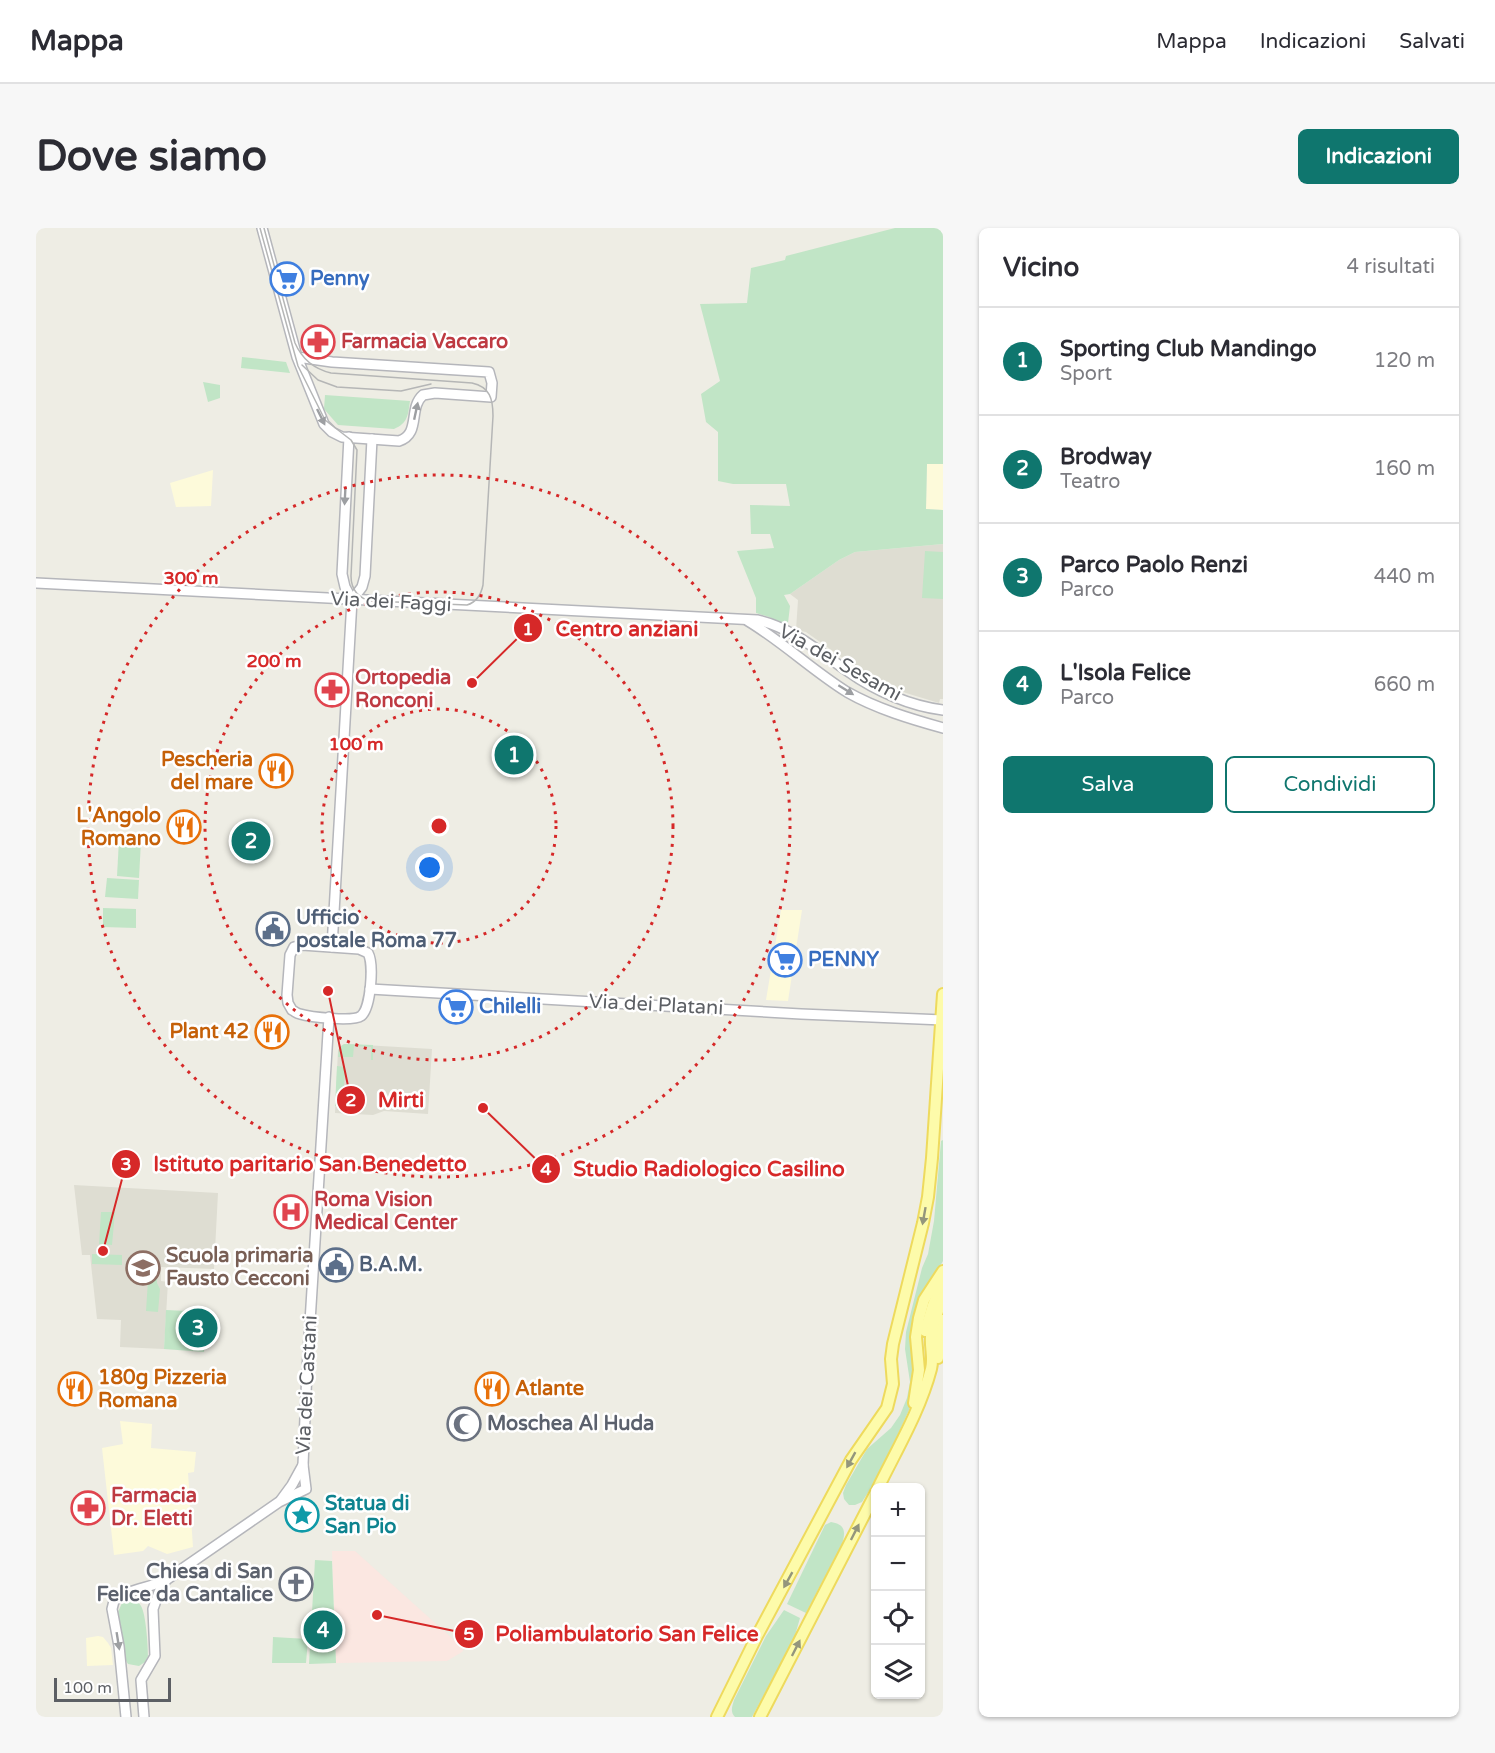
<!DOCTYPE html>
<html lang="it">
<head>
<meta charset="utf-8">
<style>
	:root { --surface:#fff; --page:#f7f7f7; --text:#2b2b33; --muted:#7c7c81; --line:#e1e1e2; --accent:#0f766e }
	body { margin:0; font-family:"Varela Round",sans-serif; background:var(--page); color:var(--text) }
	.controls { position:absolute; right:18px; bottom:18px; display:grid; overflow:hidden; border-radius:9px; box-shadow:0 2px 4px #0004 }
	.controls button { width:54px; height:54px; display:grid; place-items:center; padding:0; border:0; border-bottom:2px solid var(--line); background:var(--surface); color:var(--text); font:30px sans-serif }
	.scale { position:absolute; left:18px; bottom:15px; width:117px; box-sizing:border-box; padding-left:6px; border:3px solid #5c5f64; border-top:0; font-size:16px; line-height:21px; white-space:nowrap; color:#5c5f64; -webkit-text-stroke:4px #fff; paint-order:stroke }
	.you { position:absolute; left:394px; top:640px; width:21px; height:21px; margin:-15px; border:4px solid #fff; border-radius:50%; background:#1a73e8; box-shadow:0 0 0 9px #1a73e833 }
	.badge { display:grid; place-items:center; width:39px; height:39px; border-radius:50%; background:var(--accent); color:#fff; font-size:20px; font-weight:700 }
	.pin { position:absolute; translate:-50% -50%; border:3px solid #fff; box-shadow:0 2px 6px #0006 }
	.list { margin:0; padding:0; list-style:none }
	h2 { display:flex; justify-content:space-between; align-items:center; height:78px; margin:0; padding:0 24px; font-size:26px }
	h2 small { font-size:20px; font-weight:400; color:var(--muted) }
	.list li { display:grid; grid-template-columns:39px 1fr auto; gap:18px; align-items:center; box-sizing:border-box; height:108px; padding:0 24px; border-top:2px solid var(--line) }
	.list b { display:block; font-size:22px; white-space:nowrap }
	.list p { margin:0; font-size:20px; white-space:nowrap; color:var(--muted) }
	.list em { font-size:20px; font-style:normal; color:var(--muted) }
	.actions { display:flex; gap:12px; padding:18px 24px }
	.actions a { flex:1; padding:14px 0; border:2px solid var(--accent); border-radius:9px; text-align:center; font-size:21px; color:var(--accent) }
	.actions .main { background:var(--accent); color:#fff }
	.icon { flex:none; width:33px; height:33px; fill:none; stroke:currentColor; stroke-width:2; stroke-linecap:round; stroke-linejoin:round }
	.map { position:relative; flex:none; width:907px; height:1489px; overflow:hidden; border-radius:9px }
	header { display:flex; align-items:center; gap:36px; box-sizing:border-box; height:84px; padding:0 30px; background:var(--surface); border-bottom:2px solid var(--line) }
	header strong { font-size:28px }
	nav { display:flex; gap:33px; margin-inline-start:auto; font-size:21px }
	.intro { display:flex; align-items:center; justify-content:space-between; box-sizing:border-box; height:144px; padding:0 36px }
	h1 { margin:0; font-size:42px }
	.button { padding:15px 27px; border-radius:9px; background:var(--accent); color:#fff; font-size:21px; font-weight:700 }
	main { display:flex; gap:36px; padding:0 36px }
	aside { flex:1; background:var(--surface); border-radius:9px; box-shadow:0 2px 4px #0004 }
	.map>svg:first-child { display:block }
	.commercial { fill:#fdfada }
	.education { fill:#deddd2 }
	.medical { fill:#fbe7e1 }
	.green { fill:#c1e5c6; fill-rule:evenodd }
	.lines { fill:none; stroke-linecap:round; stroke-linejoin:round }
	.minor-casing { stroke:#b5b6bb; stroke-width:12 }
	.major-casing { stroke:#eeda5d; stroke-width:14 }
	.minor { stroke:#fff; stroke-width:9 }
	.major { stroke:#fdfbaa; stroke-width:10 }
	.tram { stroke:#b5b6b6; stroke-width:1.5 }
	.oneway { fill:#9d9fa2 }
	.oneway2 { fill:#94967c }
	.ring { fill:none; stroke:#d62828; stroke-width:3; stroke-dasharray:3 6 }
	.labels { text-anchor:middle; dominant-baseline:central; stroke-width:5; stroke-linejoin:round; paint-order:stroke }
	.shop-label { font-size:20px; font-weight:bold; fill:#366cbe; stroke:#fff; text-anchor:start }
	.health-label { font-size:20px; font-weight:bold; fill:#be3a42; stroke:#fff; text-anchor:start }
	.street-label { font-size:20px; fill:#5c5f64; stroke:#fff }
	.food-label { font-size:20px; font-weight:bold; fill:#c56008; stroke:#fff; text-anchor:end }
	.service-label { font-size:20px; font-weight:bold; fill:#4e5e75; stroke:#fff; text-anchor:start }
	.education-label { font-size:20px; font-weight:bold; fill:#785e54; stroke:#fff; text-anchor:start }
	.worship-label { font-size:20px; font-weight:bold; fill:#5b616d; stroke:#fff; text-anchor:start }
	.culture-label { font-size:20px; font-weight:bold; fill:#0d838f; stroke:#fff; text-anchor:start }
	.centre { fill:#d62828; stroke:#fff; stroke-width:3 }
	.ring-label { font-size:18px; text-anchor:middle; font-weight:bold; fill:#d62828; stroke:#fff; stroke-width:5; stroke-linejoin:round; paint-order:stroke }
	.leader { fill:none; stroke:#d62828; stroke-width:2 }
	.callout-dot { fill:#d62828; stroke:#fff; stroke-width:2 }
	.mark-label { font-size:18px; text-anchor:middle; font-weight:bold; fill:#fff }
	.callout-label { font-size:21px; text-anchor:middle; font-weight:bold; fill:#d62828; stroke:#fff; stroke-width:5; stroke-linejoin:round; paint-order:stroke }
</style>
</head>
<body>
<header>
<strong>Mappa</strong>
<nav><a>Mappa</a><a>Indicazioni</a><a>Salvati</a></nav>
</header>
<div class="intro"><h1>Dove siamo</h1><a class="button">Indicazioni</a></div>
<main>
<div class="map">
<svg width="907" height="1489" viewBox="0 0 907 1489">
	<rect width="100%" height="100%" fill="#eeede4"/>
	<g class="commercial">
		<polygon points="891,235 907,236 907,282 890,281"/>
		<polygon points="177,242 175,278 140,279 134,255"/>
		<polygon points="745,682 766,682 752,773 730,772"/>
		<polygon points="84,1193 116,1196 115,1220 160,1224 158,1244 152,1245 157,1319 131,1326 112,1318 107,1323 78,1327 66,1220 87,1216"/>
		<polygon points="62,1408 67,1409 72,1415 75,1420 77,1437 51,1438 50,1410"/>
	</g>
	<g class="education">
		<polygon points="907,316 907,471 904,471 903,475 870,465 828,445 770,404 760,402 762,372 754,366 803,332 819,324"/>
		<polygon points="311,816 396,821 392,886 348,883 337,887 299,885 302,822 306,817"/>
		<polygon points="38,957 182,965 178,1041 125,1039 125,1053 132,1054 128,1121 84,1119 85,1092 61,1091 54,1027 46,1027"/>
	</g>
	<polygon class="medical" points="296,1323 319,1323 428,1421 426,1424 411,1433 300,1435"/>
	<g class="green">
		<polygon points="859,0 907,0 907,236 891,236 890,281 907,282 907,316 819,324 803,332 754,366 748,367 754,378 752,395 749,397 733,389 720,385 720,370 701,323 738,320 734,306 715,306 714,277 754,278 750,256 697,256 682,253 682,204 670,194 665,166 684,153 664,76 711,75 715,40 749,32 750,28"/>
		<polygon points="206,129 250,134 254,145 205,140"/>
		<polygon points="167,154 184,157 184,170 172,174"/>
		<path d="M289,167l85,6c-2,14 -2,22 -16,28l-56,-4 -14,-16z"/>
		<polygon points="889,323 907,324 907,371 886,370"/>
		<polygon points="83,612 105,613 103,650 81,648"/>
		<polygon points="71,650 103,652 102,671 69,669"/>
		<polygon points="67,680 100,681 100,700 67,699"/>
		<polygon points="308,816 337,817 337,832 335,832 335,819 318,818 317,829 302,829 303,820"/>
		<polygon points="301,838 309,839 307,878 299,878"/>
		<polygon points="907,912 907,1033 881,1078 876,1100 880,1137 878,1165 873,1182 854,1224 833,1263 826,1274 819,1277 813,1277 808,1271 807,1265 810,1257 831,1221 855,1200 864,1187 871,1170 874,1154 869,1121 870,1104 886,1040 892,1026 898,993 905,913"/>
		<polygon points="65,984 79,984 76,1017 63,1016"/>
		<polygon points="56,1026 86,1027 86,1037 56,1036"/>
		<polygon points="115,1039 121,1040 121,1055 124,1061 122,1084 110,1083 112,1052 114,1051"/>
		<path d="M130,1082l41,2 -3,40 -40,-3zM142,1093l13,1 -1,14 -13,-1z"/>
		<path d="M795,1294c14,2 15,10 11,22l-36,69 -19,-9 38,-79z"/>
		<polygon points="279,1332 296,1333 300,1435 273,1436"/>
		<path d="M93,1372c5,0 9,1 12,6 5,8 7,40 7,50l-3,6 -6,4 -11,-2 -5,-8 -5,-44 4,-9z"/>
		<path d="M748,1382l16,8 -6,21 -42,78h-17c-5,-5 -3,-10 -1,-17l32,-64z"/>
		<polygon points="237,1409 272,1411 270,1435 236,1435"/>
	</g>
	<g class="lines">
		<defs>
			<g id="minor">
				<path d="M226,0l35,129 27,67 8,8 10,5 57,4c22,-7 9,-33 24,-46l12,-2 56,4 1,-14 -3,-11 -157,-10 -35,-5"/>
				<polyline points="313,209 306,346 309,359 316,372"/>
				<path d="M0,355l721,37c34,7 64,33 92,52 27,19 61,34 94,38"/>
				<polyline points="316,372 326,359 329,348 336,211"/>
				<path d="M712,393c35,21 65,50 99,71 30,17 64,27 96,36"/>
				<path d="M266,717l57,4 9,4c6,11 3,55 -7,63 -8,6 -51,1 -61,-2 -4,-1 -4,-2 -8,-4l-4,-7 -1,-8 3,-40 4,-8z"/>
				<polyline points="296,719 316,372"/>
				<polyline points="334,761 765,786 907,792"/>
				<polyline points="245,1272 256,1257 267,1237"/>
				<path d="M90,1489l-7,-71 -7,-37 2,-8c14,-12 36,-13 52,-21l113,-78 27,-13 -3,-24 4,-95 22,-353"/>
				<polyline points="108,1489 105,1452 119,1428 117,1381 123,1364 129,1354"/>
			</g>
			<g id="major">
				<polyline points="889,1103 897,1077 907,1054"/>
				<polyline points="902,1130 903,1109 906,1092"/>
				<polyline points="878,1175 883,1142 880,1109 883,1090 888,1072 907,1043"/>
				<path d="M842,1260c19,-39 42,-77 53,-119 3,-11 -1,-21 0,-32 1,-13 8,-27 12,-40"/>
				<polyline points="681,1489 721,1408 815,1232 851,1180 857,1156 855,1131 857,1116 887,995 892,969 896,930 907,766"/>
				<polyline points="724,1489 840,1264"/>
			</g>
		</defs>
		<use href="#minor" class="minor-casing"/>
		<use href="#major" class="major-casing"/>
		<use href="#minor" class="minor"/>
		<use href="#major" class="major"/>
		<g class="tram">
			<path d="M224,0l38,138 27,54 26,20 6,10 -6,126c0,14 8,23 21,25l95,4c10,-3 14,-10 16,-20l10,-169c0,-17 -3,-29 -21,-33l-141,-10c-17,-4 -29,-14 -36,-30l-31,-115"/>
			<polyline points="266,137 282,152 301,159 365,163 395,156"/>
		</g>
	</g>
	<defs><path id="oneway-solid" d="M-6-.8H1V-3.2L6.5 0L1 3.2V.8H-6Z" transform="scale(1.5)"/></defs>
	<g class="oneway">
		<use href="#oneway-solid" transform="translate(380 183) rotate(-78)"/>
		<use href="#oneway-solid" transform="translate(285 189) rotate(64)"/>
		<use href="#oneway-solid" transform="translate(309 268) rotate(93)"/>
		<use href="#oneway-solid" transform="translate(810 462) rotate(32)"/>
		<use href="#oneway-solid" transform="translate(82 1413) rotate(81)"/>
	</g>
	<g class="oneway2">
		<use href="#oneway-solid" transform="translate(888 988) rotate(100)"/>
		<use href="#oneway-solid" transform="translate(815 1232) rotate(119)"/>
		<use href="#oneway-solid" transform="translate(819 1304) rotate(-63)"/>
		<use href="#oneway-solid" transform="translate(752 1352) rotate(119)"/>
		<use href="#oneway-solid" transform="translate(760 1420) rotate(-63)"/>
	</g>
	<g class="ring">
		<circle cx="403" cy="598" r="117"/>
		<circle cx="403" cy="598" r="234"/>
		<circle cx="403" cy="598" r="351"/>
	</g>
	<defs>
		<symbol id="supermarket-ring" viewBox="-11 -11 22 22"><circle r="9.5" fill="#fff" stroke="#3f7fe0" stroke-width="1.5"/><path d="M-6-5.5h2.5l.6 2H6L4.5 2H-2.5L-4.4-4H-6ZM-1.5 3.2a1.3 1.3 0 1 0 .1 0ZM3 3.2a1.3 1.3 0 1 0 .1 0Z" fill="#3f7fe0"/></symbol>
		<symbol id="pharmacy-ring" viewBox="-11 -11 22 22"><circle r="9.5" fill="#fff" stroke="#e0444e" stroke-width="1.5"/><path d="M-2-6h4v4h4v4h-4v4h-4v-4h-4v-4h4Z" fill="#e0444e"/></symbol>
		<symbol id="restaurant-ring" viewBox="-11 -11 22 22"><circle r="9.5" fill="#fff" stroke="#e8710a" stroke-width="1.5"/><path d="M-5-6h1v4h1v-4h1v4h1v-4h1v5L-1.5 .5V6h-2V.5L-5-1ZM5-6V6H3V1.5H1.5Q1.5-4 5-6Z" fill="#e8710a"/></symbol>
		<symbol id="civic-ring" viewBox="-11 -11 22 22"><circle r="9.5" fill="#fff" stroke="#5c6f8a" stroke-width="1.5"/><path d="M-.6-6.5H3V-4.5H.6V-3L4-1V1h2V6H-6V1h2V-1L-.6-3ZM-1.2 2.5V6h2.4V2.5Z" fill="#5c6f8a"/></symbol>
		<symbol id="hospital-ring" viewBox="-11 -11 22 22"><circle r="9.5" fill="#fff" stroke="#e0444e" stroke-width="1.5"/><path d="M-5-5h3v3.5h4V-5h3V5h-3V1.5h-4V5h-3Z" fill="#e0444e"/></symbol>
		<symbol id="school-ring" viewBox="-11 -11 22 22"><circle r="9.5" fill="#fff" stroke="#8d6e63" stroke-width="1.5"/><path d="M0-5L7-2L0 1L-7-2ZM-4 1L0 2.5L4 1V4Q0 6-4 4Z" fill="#8d6e63"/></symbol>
		<symbol id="mosque-ring" viewBox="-11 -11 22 22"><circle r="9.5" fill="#fff" stroke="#6b7280" stroke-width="1.5"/><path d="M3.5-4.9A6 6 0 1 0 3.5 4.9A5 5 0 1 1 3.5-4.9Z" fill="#6b7280"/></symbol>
		<symbol id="sight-ring" viewBox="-11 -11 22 22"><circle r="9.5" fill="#fff" stroke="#0f9aa8" stroke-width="1.5"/><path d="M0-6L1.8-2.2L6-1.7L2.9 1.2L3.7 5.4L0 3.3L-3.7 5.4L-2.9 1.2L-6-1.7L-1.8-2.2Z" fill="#0f9aa8"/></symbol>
		<symbol id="church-ring" viewBox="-11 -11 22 22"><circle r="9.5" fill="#fff" stroke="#6b7280" stroke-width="1.5"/><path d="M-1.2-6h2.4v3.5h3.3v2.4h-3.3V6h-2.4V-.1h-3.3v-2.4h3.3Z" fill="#6b7280"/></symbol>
	</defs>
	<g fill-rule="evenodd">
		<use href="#supermarket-ring" x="232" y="32" width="38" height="38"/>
		<use href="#pharmacy-ring" x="263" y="95" width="38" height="38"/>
		<use href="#pharmacy-ring" x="277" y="443" width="38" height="38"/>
		<use href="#restaurant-ring" x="221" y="524" width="38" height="38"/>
		<use href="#restaurant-ring" x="129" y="580" width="38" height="38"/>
		<use href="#civic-ring" x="218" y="682" width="38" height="38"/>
		<use href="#supermarket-ring" x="730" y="713" width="38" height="38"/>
		<use href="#supermarket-ring" x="401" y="760" width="38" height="38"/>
		<use href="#restaurant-ring" x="217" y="785" width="38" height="38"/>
		<use href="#hospital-ring" x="236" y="965" width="38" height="38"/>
		<use href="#civic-ring" x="281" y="1018" width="38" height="38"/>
		<use href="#school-ring" x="88" y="1021" width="38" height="38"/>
		<use href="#restaurant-ring" x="20" y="1142" width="38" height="38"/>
		<use href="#restaurant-ring" x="437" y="1142" width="38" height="38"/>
		<use href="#mosque-ring" x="409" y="1177" width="38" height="38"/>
		<use href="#pharmacy-ring" x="33" y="1261" width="38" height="38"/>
		<use href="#sight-ring" x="247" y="1268" width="38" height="38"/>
		<use href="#church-ring" x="241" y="1337" width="38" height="38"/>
	</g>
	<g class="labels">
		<g class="shop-label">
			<text x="274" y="51">Penny</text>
			<text x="772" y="732">PENNY</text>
			<text x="443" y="779">Chilelli</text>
		</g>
		<g class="health-label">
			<text x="305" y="114">Farmacia Vaccaro</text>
			<text x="319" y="450">Ortopedia<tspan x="319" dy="23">Ronconi</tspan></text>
			<text x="278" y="972">Roma Vision<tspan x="278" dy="23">Medical Center</tspan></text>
			<text x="75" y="1268">Farmacia<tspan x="75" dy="23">Dr. Eletti</tspan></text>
		</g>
		<g class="street-label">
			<text transform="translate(355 374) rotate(3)">Via dei Faggi</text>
			<text transform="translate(804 435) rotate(29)">Via dei Sesami</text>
			<text transform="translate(620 777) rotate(3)">Via dei Platani</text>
			<text transform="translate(271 1157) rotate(-87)">Via dei Castani</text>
		</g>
		<g class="food-label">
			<text x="217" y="532">Pescheria<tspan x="217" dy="23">del mare</tspan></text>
			<text x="125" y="588">L'Angolo<tspan x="125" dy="23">Romano</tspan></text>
			<text x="213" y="804">Plant 42</text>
			<text x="62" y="1150" text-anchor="start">180g Pizzeria<tspan x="62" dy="23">Romana</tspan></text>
			<text x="479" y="1161" text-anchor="start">Atlante</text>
		</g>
		<g class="service-label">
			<text x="260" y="690">Ufficio<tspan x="260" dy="23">postale Roma 77</tspan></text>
			<text x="323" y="1037">B.A.M.</text>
		</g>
		<g class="education-label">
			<text x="130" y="1028">Scuola primaria<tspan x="130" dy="23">Fausto Cecconi</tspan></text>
		</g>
		<g class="worship-label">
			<text x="451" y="1196">Moschea Al Huda</text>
			<text x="237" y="1344" text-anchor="end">Chiesa di San<tspan x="237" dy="23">Felice da Cantalice</tspan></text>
		</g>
		<g class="culture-label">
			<text x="289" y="1276">Statua di<tspan x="289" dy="23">San Pio</tspan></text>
		</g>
	</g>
	<circle cx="403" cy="598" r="9" class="centre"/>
	<g class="ring-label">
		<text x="155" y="356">300 m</text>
		<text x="238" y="439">200 m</text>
		<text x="320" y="522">100 m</text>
	</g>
	<path class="leader" d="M436 455L492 400M292 763L315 872M67 1023L90 936M447 880L510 941M341 1387L433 1406"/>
	<g class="callout-dot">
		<circle cx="436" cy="455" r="6"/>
		<circle cx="292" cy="763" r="6"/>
		<circle cx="67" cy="1023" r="6"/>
		<circle cx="447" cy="880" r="6"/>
		<circle cx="341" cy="1387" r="6"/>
		<circle cx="492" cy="400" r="15"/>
		<circle cx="315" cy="872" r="15"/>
		<circle cx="90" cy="936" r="15"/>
		<circle cx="510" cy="941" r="15"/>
		<circle cx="433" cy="1406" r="15"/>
	</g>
	<g class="mark-label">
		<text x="492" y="407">1</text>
		<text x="315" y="878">2</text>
		<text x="90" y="942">3</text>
		<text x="510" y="947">4</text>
		<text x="433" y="1412">5</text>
	</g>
	<g class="callout-label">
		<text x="591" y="408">Centro anziani</text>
		<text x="365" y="879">Mirti</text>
		<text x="274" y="943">Istituto paritario San Benedetto</text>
		<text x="673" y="948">Studio Radiologico Casilino</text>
		<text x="591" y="1413">Poliambulatorio San Felice</text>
	</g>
</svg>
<div class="controls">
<button>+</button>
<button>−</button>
<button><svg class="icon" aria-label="locate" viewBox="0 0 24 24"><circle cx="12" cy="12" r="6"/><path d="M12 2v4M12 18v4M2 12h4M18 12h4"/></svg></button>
<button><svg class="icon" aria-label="layers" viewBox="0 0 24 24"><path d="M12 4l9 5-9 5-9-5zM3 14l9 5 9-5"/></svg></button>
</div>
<div class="scale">100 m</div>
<div class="you"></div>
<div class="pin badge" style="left:478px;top:527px">1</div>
<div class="pin badge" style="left:215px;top:613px">2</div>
<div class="pin badge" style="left:162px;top:1100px">3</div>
<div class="pin badge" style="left:287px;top:1402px">4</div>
</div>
<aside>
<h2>Vicino<small>4 risultati</small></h2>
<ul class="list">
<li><span class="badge">1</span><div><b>Sporting Club Mandingo</b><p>Sport</p></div><em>120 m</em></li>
<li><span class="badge">2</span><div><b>Brodway</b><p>Teatro</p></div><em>160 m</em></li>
<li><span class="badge">3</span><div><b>Parco Paolo Renzi</b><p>Parco</p></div><em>440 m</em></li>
<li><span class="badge">4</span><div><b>L'Isola Felice</b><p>Parco</p></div><em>660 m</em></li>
</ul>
<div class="actions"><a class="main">Salva</a><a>Condividi</a></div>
</aside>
</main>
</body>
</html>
